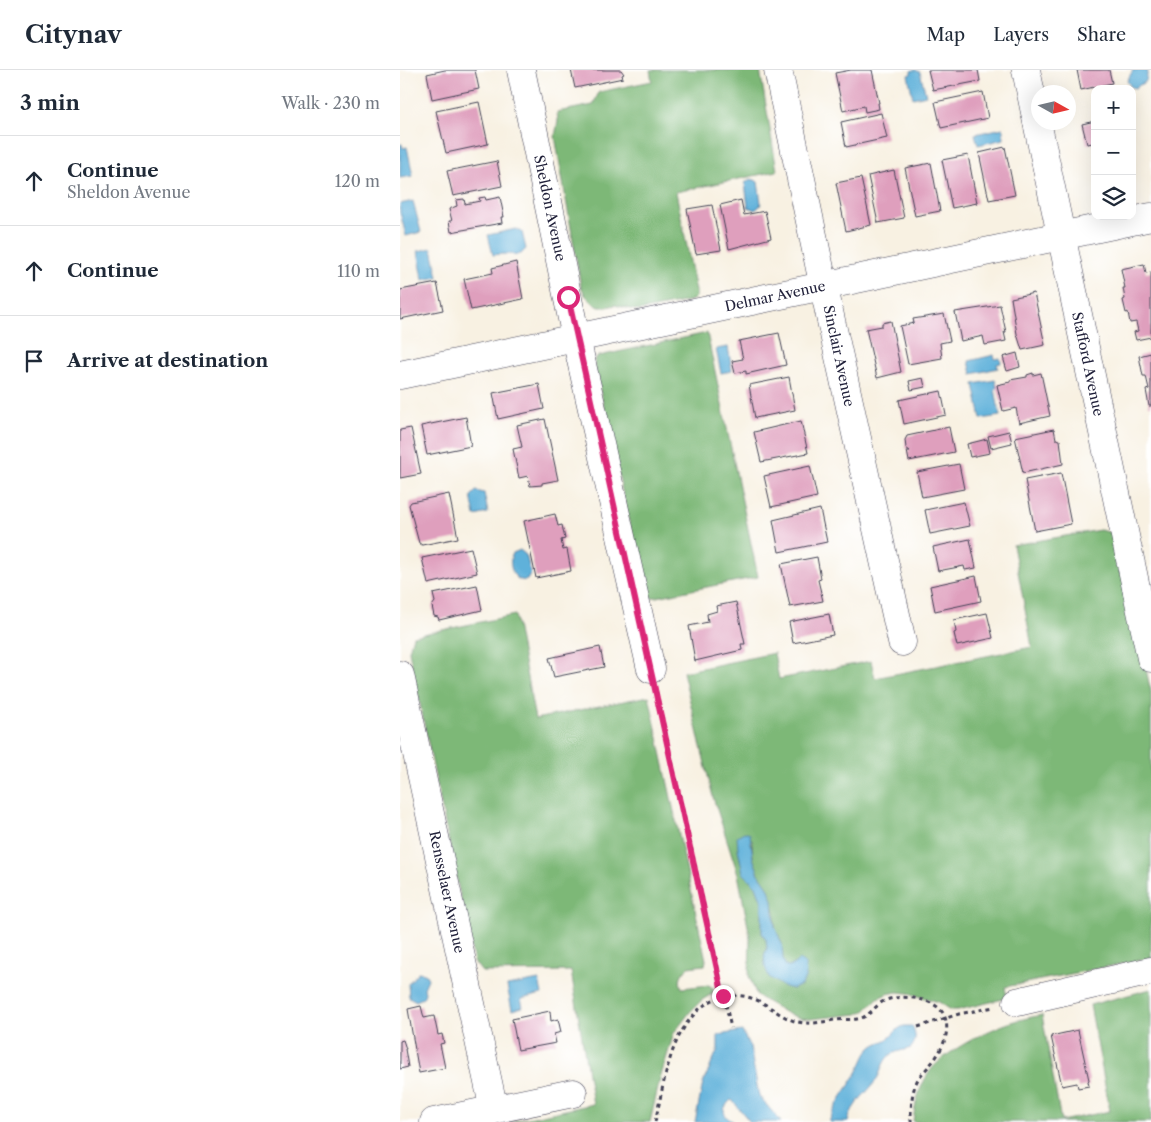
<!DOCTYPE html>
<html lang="en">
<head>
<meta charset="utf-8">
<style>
	:root { --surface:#fff; --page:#f2f2f3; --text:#1f2937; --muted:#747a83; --line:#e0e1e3 }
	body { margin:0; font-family:"Libre Caslon Text",serif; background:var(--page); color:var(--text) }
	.controls { position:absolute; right:15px; top:15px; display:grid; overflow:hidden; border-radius:10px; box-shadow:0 5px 20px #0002 }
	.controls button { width:45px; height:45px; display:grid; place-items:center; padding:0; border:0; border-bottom:1px solid var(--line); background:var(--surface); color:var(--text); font:25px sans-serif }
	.compass { position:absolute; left:631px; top:15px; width:45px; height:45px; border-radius:50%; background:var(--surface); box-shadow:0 5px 20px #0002; rotate:98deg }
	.stop { position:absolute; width:15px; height:15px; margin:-11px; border:4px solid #db2777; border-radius:50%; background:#fff }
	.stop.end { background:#db2777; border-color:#fff; box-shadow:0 1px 5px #0008 }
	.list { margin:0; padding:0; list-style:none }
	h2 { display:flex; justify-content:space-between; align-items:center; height:65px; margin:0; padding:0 20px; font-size:21px }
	h2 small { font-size:16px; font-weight:400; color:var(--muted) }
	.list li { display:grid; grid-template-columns:32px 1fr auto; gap:15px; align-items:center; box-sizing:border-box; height:90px; padding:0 20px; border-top:1px solid var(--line) }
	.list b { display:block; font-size:19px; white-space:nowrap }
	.list p { margin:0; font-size:16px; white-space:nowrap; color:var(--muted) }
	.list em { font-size:16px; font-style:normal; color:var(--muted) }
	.icon { flex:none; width:28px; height:28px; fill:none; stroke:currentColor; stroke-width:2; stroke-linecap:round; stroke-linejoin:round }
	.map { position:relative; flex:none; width:751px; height:1052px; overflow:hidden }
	header { display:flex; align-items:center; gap:30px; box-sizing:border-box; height:70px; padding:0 25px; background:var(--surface); border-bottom:1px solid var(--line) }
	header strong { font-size:24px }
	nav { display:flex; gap:28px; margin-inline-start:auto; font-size:18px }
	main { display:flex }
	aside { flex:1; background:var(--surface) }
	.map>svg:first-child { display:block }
	.forest { fill:#7db877; stroke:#506d59; fill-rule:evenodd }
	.water { fill:#5eb1da; stroke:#406a8a }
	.building { fill:#df9fbd }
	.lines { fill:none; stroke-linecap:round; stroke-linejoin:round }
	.minor-casing { stroke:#424154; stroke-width:29 }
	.path { stroke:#424154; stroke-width:3; stroke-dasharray:4 4; stroke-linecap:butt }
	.minor { stroke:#fff; stroke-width:28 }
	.route { stroke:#db2777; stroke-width:6 }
	.labels { text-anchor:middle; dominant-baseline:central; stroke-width:4.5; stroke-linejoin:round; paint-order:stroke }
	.street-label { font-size:14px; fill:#22223b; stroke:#fff }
</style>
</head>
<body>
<header>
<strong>Citynav</strong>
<nav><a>Map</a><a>Layers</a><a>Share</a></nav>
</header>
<main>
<aside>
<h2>3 min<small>Walk · 230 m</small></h2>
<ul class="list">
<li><svg class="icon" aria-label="ahead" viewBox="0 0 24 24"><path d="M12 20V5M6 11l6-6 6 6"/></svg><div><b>Continue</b><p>Sheldon Avenue</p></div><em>120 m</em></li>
<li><svg class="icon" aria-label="ahead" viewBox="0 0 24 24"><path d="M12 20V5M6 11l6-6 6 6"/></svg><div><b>Continue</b></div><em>110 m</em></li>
<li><svg class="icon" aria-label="arrive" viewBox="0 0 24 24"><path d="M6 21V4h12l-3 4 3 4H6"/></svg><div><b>Arrive at destination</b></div></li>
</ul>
</aside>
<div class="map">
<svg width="751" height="1052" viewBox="0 0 751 1052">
	<rect width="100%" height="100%" fill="#fff"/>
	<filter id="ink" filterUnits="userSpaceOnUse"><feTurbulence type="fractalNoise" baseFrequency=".02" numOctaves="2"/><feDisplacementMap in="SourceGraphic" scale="10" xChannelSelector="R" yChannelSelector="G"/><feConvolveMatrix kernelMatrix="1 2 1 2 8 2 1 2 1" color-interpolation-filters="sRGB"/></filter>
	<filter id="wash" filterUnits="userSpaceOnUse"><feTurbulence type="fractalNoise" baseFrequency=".0096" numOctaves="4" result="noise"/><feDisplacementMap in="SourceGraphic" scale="20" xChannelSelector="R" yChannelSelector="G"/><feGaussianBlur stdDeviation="1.12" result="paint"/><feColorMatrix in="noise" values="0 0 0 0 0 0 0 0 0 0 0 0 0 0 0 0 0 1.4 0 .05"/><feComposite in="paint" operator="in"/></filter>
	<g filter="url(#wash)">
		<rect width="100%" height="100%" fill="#f8f1e2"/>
		<g class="forest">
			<polygon points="250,0 360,0 377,101 276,122 296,221 296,227 293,230 239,241 215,235 207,237 199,237 193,233 185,225 181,216 155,66 158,51 157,42 193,35 199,22 252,11"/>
			<polygon points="307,263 358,507 246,529 194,293 195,289 199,286"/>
			<path d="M700,460l13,3 6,13 32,146v266l-146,29 2,11 -49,12h-7l-12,-8 -31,-9 -11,-1 -10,2 -9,4 -12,12 -8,4 -48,5 -10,-1 -12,-4 -31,-18 -8,-20 1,-39 -12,-63 -25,-77 -30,-125 91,-19 5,26 92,-18 4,17 157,-31 -19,-102zM352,770l1,18 6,16 9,13 7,25v15l7,17 1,15 2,6 5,2 4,-4 8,22 -10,4 -10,-3 -18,-30 3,-8 -1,-9 -4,-6v-31l-6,-16 -13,-13 -5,-24z"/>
			<path d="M115,545l20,104 114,-23 57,264 -1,5 -17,2c-7,7 -10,12 -6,21l27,-3 5,4 -2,5 -10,6 -12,12 -16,21 -14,46 -10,43h-140l83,-18 -22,-133 -89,1 -8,-10 -65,-311 4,-15z"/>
			<path d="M751,919v133h-238c2,-19 6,-35 17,-51 14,-19 59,-42 82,-49 10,-3 20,-5 30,-7l19,106 49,-10 -20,-106z"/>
		</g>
		<g class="water">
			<polygon points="515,0 520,2 526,25 513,28 508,5 511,4 511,1"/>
			<polygon points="733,0 748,0 746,11 735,18 731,17 727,11"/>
			<polygon points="603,58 604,69 578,75 575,64"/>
			<polygon points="0,74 2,74 3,78 7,77 13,106 0,108"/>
			<polygon points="350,109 355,110 358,112 361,133 360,136 355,140 348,137 345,113"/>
			<polygon points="13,131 21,162 6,166 0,142 0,134"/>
			<path d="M116,159l6,3 4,17 -5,5c-10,1 -19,-1 -28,1l-5,-20z"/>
			<polygon points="32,178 38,207 23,210 18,181"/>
			<polygon points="328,277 332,301 321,303 316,279"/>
			<polygon points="594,285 595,289 600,288 601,293 597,294 598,298 572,304 569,291"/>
			<polygon points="595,310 597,318 595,319 600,346 581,349 574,314"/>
			<polygon points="76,421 84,423 88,443 75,446 71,426"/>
			<path d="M120,480l6,5 5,18 -4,7c-14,4 -20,-17 -14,-27z"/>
			<polygon points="344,762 350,764 353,788 359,804 368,817 373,830 375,857 382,874 383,889 385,895 390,897 399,890 405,894 406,905 402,915 392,919 382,916 369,907 365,897 364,886 367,878 366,869 362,863 362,832 356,816 343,803 338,779 337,766"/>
			<polygon points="18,902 25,903 28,909 24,918 25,923 23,928 16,931 9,927 8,914"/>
			<polygon points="139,910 142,924 121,929 123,937 112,940 107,916"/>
			<path d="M504,956h8c4,9 5,14 -1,22 -6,2 -14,3 -19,6 -9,5 -10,15 -14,23 -9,16 -27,26 -30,45h-19c8,-23 21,-35 31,-55 4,-7 5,-14 12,-20 4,-4 12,-5 17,-9 6,-5 8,-10 15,-12z"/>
			<path d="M342,961l8,16 9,49 22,26h-31l-17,-21 -2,-1c-11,10 -8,16 3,22h-39l8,-39 15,-34v-14z"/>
		</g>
		<g id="blocks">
			<g class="building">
				<polygon points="45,0 75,0 79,19 32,29 27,4"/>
				<polygon points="171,0 221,0 224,4 222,5 223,8 175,18"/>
				<polygon points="451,0 472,0 479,33 478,33 479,39 465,42 464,36 443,41 435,3"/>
				<polygon points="528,0 578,0 580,11 533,20"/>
				<polygon points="677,0 709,0 712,13 681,20"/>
				<polygon points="583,22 588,48 541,58 535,32"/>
				<polygon points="79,32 88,74 46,83 36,41"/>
				<polygon points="481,43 487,68 446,77 441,52"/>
				<polygon points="695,51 695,77 694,77 693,73 687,74 682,54"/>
				<polygon points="605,77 615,125 589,130 579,83"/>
				<polygon points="568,85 577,133 552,138 542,90"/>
				<polygon points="97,91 102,116 53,126 47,101"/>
				<polygon points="531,93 540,141 515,146 505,98"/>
				<polygon points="494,100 504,148 478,153 468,106"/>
				<polygon points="461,108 471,155 446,161 436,113"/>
				<polygon points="85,127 86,130 100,127 104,147 101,147 102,153 51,162 49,151 52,151 49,139 57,136 56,130 64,129 65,134 80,131 79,128"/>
				<polygon points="341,130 344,145 365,141 371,168 329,179 320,135"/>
				<polygon points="312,135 321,180 296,184 287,139"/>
				<polygon points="116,192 123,229 71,240 64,209 93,203 92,198"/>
				<polygon points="744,194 746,203 751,202 751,267 736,270 734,262 738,261 736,252 730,253 728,242 726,243 723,230 725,229 723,218 725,218 721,199"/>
				<polygon points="37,213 43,240 0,249 0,220"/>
				<polygon points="634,223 645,275 622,280 617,264 611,228"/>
				<polygon points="600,235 606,262 604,262 606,271 585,275 583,266 561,271 555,242"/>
				<polygon points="544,244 550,271 540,273 542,288 508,294 500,256 514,253 513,249"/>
				<polygon points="491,251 501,302 477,308 466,259 482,256 482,253"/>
				<polygon points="379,263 386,295 346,304 346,301 335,303 332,291 343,289 339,271"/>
				<polygon points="617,283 620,297 607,301 603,287"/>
				<polygon points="751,283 751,336 749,336 746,320 749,319 746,306 743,306 739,286"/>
				<polygon points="633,303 633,305 641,303 650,346 619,353 616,338 603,341 597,315 610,312 610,310 627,307 627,305"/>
				<polygon points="389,307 395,340 355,348 349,315"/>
				<polygon points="523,308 525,317 511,320 509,311"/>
				<polygon points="139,314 144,339 98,349 93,323"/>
				<polygon points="541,321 546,345 504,354 499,330"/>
				<polygon points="66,347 71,376 27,385 21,356"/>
				<polygon points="145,349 158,410 142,413 142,415 130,416 128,406 119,408 113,379 122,377 117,355"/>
				<polygon points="401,351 408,383 361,392 354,362"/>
				<polygon points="549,357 554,382 509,391 507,381 510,381 506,378 505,370 507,366"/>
				<polygon points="11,358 21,404 0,408 0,360"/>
				<polygon points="654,359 656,369 660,370 663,394 623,403 615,367"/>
				<polygon points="609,361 612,373 591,378 588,366"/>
				<polygon points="587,369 590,383 570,387 567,374"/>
				<polygon points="559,394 564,419 522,427 517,402"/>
				<polygon points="410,396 417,427 371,437 364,406"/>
				<polygon points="661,403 671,454 635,461 625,410"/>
				<polygon points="49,424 58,468 22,475 19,473 9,435 11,432"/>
				<polygon points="564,432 570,456 530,464 525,440"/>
				<polygon points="420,439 427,472 379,482 373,450"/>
				<polygon points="155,444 158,456 162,455 165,469 161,470 163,480 167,479 171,501 136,508 124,451"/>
				<polygon points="570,469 576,498 565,500 564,496 538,501 533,477"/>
				<polygon points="71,478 77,503 28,514 22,488"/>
				<polygon points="417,487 421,509 418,510 423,531 390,537 381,494"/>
				<polygon points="576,506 581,531 535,541 530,516"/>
				<polygon points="77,515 82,540 39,550 38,547 34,546 32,536 35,532 33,524"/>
				<polygon points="336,532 345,574 341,574 342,580 295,591 289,556 308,552 307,544 317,541 316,536"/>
				<polygon points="587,543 593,568 557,576 554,563 556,562 554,550"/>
				<polygon points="429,544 433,565 393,573 389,552"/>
				<polygon points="200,577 204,597 154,607 149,588"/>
				<polygon points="21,936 24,948 34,946 38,965 42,964 44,973 40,974 45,998 19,1003 8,939"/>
				<polygon points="150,941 151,951 158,949 161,962 154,964 156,973 118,980 112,949"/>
				<polygon points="678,960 689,1010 688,1011 689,1016 678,1018 677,1013 662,1016 651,966"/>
				<polygon points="3,970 6,979 5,979 8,997 0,999 0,971"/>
			</g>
		</g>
	</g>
	<g filter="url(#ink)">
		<use href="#blocks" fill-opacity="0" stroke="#424154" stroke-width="1"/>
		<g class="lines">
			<defs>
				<g id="minor">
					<polyline points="121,0 176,268 251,599"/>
					<polyline points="378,0 430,246 502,572"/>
					<polyline points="626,0 751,588"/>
					<polyline points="0,305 751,147"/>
					<polyline points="0,605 94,1040"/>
					<polyline points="617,932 751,901"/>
					<polyline points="34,1052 173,1023"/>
				</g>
			</defs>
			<use href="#minor" class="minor-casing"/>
			<g class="path">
				<polyline points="256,622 331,958"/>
				<polyline points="518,957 559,944 594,937"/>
				<path d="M255,1052c6,-25 10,-53 20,-77 14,-33 41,-60 79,-46 12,4 21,13 33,19 16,8 30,5 47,2 8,-1 16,0 23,-1 11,-1 16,-11 25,-17 15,-9 54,-5 62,13 8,17 -3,38 -15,51 -4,5 -9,9 -12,15 -6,12 -6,28 -6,41"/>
			</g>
			<use href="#minor" class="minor"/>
		</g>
	</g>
	<g class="lines" filter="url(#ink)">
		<polyline class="route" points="168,227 323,926"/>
	</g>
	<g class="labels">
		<g class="street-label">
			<text transform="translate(150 138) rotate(78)">Sheldon Avenue</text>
			<text transform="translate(375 226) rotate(-12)">Delmar Avenue</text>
			<text transform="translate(439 286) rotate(78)">Sinclair Avenue</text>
			<text transform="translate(688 294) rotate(78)">Stafford Avenue</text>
			<text transform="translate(47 822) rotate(78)">Rensselaer Avenue</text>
		</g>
	</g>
</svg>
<div class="controls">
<button>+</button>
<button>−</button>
<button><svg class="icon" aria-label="layers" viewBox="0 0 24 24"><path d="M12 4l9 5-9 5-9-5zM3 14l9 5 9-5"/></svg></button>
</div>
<svg class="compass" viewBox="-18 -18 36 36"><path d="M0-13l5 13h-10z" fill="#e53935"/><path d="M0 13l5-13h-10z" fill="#747a83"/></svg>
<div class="stop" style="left:168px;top:227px"></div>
<div class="stop end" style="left:323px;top:926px"></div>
</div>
</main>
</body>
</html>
